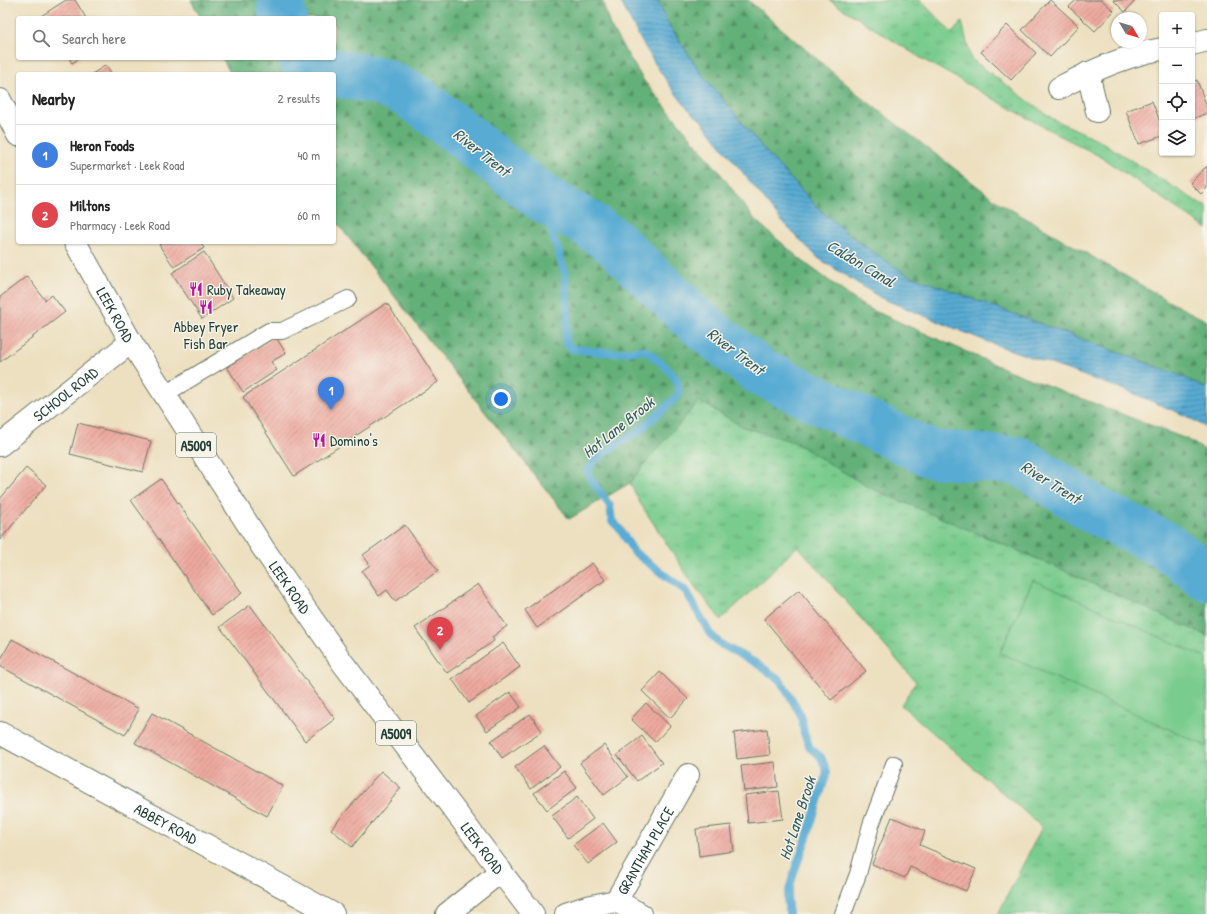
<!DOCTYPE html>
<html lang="en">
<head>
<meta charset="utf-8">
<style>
	:root { --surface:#fff; --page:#f6f6f6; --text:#222; --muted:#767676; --line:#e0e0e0; --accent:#d93025 }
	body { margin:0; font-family:"Patrick Hand",sans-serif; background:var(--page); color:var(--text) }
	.controls { position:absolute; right:12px; top:12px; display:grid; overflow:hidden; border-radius:4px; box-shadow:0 1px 3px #0004 }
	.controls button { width:36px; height:36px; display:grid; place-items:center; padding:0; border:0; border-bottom:1px solid var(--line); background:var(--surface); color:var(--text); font:20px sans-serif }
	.compass { position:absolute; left:1111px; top:12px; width:36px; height:36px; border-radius:50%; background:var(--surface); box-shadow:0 1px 3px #0004; rotate:128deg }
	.you { position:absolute; left:501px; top:399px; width:14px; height:14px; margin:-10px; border:3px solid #fff; border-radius:50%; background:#1a73e8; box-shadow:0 0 0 6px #1a73e833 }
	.badge { display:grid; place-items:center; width:26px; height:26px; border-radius:50%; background:var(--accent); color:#fff; font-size:13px; font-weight:700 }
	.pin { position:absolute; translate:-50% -33px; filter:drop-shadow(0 1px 2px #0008) }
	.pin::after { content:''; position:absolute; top:21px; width:14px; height:12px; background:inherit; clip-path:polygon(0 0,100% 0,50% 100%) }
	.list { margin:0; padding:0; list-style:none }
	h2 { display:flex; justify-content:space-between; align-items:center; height:52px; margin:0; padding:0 16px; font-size:17px }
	h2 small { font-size:13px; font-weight:400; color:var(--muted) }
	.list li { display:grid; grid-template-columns:26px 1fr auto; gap:12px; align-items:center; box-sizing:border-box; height:60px; padding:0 16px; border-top:1px solid var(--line) }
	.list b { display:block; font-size:15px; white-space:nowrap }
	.list p { margin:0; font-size:13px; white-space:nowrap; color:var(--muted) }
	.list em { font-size:13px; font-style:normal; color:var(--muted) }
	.icon { flex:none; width:22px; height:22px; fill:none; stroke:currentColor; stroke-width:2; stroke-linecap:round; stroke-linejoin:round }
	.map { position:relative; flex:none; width:1207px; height:914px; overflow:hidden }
	.search { position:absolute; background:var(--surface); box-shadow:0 1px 3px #0004; left:16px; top:16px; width:320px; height:44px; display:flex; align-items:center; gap:10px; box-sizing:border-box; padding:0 14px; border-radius:4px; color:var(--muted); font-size:15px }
	.panel { position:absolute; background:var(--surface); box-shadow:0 1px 3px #0004; left:16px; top:72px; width:320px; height:172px; border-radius:4px }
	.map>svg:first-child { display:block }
	.grass { fill:url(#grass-tufts); stroke:#4c8461 }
	.forest { fill:url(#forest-firs); stroke:#417656 }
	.pitch { fill:#7acc8e; stroke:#4c8461 }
	.water { fill:url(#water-rules); stroke:#3c7484 }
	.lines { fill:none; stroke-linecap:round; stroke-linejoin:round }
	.stream { stroke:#58abd3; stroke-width:8 }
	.river { stroke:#58abd3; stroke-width:48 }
	.building { fill:url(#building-hatch) }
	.service-casing { stroke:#677665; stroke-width:18 }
	.minor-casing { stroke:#677665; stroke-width:24 }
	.tertiary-casing { stroke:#677665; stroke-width:24 }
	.primary-casing { stroke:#677665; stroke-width:24 }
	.service { stroke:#fff; stroke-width:16 }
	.minor { stroke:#fff; stroke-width:22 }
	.tertiary { stroke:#fff; stroke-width:22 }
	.primary { stroke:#fff; stroke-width:22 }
	.labels { text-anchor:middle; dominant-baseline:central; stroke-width:3; stroke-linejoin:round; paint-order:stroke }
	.shield { fill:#f7f3e8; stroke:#60746a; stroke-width:1 }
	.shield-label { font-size:14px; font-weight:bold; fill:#1f3d34 }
	.poi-label { font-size:15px; fill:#1f3d34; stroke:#f7f3e8; text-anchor:start }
	.street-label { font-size:15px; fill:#1f3d34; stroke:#f7f3e8 }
	.water-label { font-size:16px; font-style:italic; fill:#305e64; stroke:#f7f3e8 }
</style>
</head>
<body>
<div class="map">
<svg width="1207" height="914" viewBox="0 0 1207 914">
	<defs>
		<pattern id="grass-tufts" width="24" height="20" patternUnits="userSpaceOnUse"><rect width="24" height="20" fill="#7acc8e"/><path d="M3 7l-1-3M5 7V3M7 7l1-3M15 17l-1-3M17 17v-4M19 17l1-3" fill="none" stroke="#63a775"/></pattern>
		<pattern id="forest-firs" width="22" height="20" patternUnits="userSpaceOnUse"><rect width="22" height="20" fill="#63b079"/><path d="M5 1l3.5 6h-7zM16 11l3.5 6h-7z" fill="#519064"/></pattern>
		<pattern id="water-rules" width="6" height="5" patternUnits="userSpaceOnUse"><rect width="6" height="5" fill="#58abd3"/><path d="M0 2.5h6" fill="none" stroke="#488cac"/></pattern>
		<pattern id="building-hatch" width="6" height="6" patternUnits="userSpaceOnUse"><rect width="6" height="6" fill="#eea99f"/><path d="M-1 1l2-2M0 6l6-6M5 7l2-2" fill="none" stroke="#c08b82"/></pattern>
	</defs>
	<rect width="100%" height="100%" fill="#f7f3e8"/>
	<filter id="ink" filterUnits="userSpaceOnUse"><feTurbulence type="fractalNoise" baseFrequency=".025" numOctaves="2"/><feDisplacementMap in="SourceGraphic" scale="8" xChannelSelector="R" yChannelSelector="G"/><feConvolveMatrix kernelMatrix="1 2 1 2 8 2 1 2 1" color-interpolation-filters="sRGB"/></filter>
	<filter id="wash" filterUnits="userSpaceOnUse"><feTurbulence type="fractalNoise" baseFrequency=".012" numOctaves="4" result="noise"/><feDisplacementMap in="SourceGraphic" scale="16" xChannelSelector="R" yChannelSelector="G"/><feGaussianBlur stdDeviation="0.9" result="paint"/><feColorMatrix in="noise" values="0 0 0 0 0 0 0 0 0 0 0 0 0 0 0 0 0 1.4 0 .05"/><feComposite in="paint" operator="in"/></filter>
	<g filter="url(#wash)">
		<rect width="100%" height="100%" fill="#ede0c0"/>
		<g class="grass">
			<polygon points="191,0 602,0 610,26 644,81 717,169 755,220 801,260 863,306 1005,369 1086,401 1207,609 1207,914 998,914 1042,827 901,705 916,682 798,546 721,620 693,584 640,503 630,483 569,519 334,219 334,74 231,74 222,58 334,58 334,18 201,18"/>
			<polygon points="829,0 920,0 952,33 962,22 971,59 1053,119 1097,139 1196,201 1207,206 1207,229 1101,157 1042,126 924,60"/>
		</g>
		<g class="forest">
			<polygon points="191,0 602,0 610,26 644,81 717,169 755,220 801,260 863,306 1005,369 1189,440 1207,452 1207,636 1054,566 868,487 794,442 743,427 699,401 657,449 630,483 569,519 334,219 334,74 231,74 222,58 334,58 334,18 201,18"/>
			<polygon points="658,0 748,0 865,100 998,202 1172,303 1207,321 1207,389 1179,375 906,274 861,244 820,210 766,152 702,74 667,22"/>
		</g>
		<polygon class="pitch" points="1033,580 1207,658 1207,746 1000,653"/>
		<path class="water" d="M620,0h38l9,22 35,52 64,78 54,58 41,34 45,30 273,101 28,14v39l-21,-12 -56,-24 -142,-50 -107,-44 -63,-40 -35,-35 -83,-104c-10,-6 -16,-15 -23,-24 -23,-30 -41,-62 -57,-95z"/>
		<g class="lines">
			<polyline class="stream" points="541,197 565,273 568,312 565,342 572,349 612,353 645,350 665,366 677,380 679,395 640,430 602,454 587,470 590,478 610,506 612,521 619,528 634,552 686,591 710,634 722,645 756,663 780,680 801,715 804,733 810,748 821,757 827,772 806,840 794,872 787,898 789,914"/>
			<g class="river">
				<polyline points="282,0 281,8 283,18"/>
				<polyline points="302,58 307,63 329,72 380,81 409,94 444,120 541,197 588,224 615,243 695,320 759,371 931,454 1020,461 1096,511 1168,547 1207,577"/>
			</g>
		</g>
		<g id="blocks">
			<g class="building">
				<polygon points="66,0 75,0 86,18 43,18 41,16"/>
				<polygon points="1050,0 1079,26 1050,57 1022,30"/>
				<polygon points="1076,0 1102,0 1114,11 1095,31 1069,7"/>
				<polygon points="1113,0 1136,0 1125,12"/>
				<polygon points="1007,25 1036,53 1011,80 981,52"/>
				<polygon points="69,58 80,58 72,63"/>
				<polygon points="106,65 112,74 92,74"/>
				<polygon points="1197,80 1207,107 1207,113 1192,119 1192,82"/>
				<polygon points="1152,101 1162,127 1162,136 1139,144 1126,111"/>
				<polygon points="1207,166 1207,188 1201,194 1190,183"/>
				<polygon points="164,242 200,242 204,248 174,267 159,245"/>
				<polygon points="204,252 233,298 202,319 172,273"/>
				<polygon points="27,276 45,300 52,295 65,312 0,362 0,297"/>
				<polygon points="387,303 438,382 294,476 243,397"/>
				<polygon points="275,336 286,353 271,362 277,370 243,392 227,367"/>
				<polygon points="78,423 151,441 143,472 70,454"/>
				<polygon points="26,468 46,485 0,540 0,499"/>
				<polygon points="161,479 242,593 212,615 131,500"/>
				<polygon points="405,525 438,571 395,601 387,590 379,596 362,571 370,565 363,555"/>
				<polygon points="592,563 605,580 537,628 525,610"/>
				<polygon points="478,584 507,626 492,637 494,641 447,673 415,628"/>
				<polygon points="799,590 866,671 831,700 764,619"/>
				<polygon points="250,605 335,719 305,741 220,627"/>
				<polygon points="12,639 139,709 125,735 0,666 0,661"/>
				<polygon points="503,643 520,667 469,703 452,679"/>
				<polygon points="660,672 688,699 670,718 642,691"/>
				<polygon points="510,692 521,707 487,731 476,716"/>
				<polygon points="646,703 670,726 655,742 631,719"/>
				<polygon points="152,713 283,786 267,816 135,743"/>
				<polygon points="530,714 542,731 502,758 491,741"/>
				<polygon points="767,729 770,755 737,759 734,733"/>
				<polygon points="642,736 662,763 637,781 617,755"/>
				<polygon points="604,745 628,777 604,795 580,763"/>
				<polygon points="544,746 560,767 531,789 515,767"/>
				<polygon points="775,762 778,787 744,791 741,766"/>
				<polygon points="381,771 401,788 352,847 331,829"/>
				<polygon points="564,771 577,788 547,810 534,793"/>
				<polygon points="779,791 783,819 748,823 745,795"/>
				<polygon points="577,797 593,819 568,838 552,816"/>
				<polygon points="892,817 925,831 920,845 976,869 966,891 910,867 905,878 872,864"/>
				<polygon points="603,823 617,842 588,864 573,845"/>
				<polygon points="731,825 734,851 699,856 696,829"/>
			</g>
		</g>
	</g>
	<g filter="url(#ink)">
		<use href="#blocks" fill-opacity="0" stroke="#677665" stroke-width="1"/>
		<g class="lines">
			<defs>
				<g id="service">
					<polyline points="165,394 269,331 282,331 348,299"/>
					<polyline points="843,914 858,874 871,825 894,764"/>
				</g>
				<g id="minor">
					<polyline points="1192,44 1207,40"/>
					<polyline points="1088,73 1097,111"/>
					<path d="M1059,88c32,-17 67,-33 103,-39"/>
					<path id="s1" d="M0,445l131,-103"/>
					<polyline points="616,901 640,914"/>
					<path id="s2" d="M566,914l21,-7 29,-6 72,-126"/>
				</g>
				<g id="tertiary">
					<path id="s3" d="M0,733l333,181"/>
					<polyline points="447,914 501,871"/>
				</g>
				<g id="primary">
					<polyline points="0,100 18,135"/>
					<path id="s4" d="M75,242l56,100 132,206 79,114 191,252"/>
				</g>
			</defs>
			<use href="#service" class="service-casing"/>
			<use href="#minor" class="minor-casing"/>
			<use href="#tertiary" class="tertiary-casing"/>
			<use href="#primary" class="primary-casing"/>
			<use href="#service" class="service"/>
			<use href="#minor" class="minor"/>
			<use href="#tertiary" class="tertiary"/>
			<use href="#primary" class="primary"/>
		</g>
	</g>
	<defs>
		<symbol id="restaurant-bare" viewBox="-9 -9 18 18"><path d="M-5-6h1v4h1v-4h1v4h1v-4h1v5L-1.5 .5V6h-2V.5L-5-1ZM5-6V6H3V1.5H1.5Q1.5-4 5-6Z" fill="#b5179e" stroke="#f7f3e8" stroke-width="2.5" paint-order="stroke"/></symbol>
	</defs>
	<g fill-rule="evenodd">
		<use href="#restaurant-bare" x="186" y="279" width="20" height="20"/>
		<use href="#restaurant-bare" x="196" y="297" width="20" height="20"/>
		<use href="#restaurant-bare" x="309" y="430" width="20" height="20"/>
	</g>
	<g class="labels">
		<g class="shield">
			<rect x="176" y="433" width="40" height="24" rx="3"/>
			<rect x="376" y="721" width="40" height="24" rx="3"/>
		</g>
		<g class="shield-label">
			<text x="196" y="445">A5009</text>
			<text x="396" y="733">A5009</text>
		</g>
		<g class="poi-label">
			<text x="207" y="289">Ruby Takeaway</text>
			<text x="206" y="326" text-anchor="middle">Abbey Fryer<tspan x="206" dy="17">Fish Bar</tspan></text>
			<text x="330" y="440">Domino's</text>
		</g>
		<g class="street-label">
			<text stroke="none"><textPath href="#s4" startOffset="83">LEEK ROAD</textPath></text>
			<text stroke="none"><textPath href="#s1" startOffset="83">SCHOOL ROAD</textPath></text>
			<text stroke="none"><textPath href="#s4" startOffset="407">LEEK ROAD</textPath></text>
			<text stroke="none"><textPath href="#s3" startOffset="189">ABBEY ROAD</textPath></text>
			<text stroke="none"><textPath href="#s4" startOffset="731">LEEK ROAD</textPath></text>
			<text stroke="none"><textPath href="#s2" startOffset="110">GRANTHAM PLACE</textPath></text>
		</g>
		<g class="water-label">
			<text transform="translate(482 152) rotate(38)">River Trent</text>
			<text transform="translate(861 263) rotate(31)">Caldon Canal</text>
			<text transform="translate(736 351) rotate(37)">River Trent</text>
			<text transform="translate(618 427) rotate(-39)">Hot Lane Brook</text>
			<text transform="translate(1051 482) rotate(32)">River Trent</text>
			<text transform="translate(797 818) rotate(-72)">Hot Lane Brook</text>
		</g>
	</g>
</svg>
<div class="controls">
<button>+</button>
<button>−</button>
<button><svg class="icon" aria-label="locate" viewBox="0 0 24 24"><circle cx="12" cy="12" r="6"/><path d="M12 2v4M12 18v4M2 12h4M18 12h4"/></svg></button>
<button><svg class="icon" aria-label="layers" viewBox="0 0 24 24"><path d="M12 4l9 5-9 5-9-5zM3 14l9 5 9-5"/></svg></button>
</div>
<svg class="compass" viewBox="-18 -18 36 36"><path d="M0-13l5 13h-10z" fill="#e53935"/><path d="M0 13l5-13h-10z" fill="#767676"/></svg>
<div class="you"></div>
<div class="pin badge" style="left:331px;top:410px;background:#3f7fe0">1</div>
<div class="pin badge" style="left:440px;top:650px;background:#e0444e">2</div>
<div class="search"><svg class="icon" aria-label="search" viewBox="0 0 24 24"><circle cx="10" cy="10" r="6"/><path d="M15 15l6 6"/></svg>Search here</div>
<section class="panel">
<h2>Nearby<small>2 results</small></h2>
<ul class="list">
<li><span class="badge" style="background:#3f7fe0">1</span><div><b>Heron Foods</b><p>Supermarket · Leek Road</p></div><em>40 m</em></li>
<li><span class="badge" style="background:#e0444e">2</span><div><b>Miltons</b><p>Pharmacy · Leek Road</p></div><em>60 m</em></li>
</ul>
</section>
</div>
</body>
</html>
